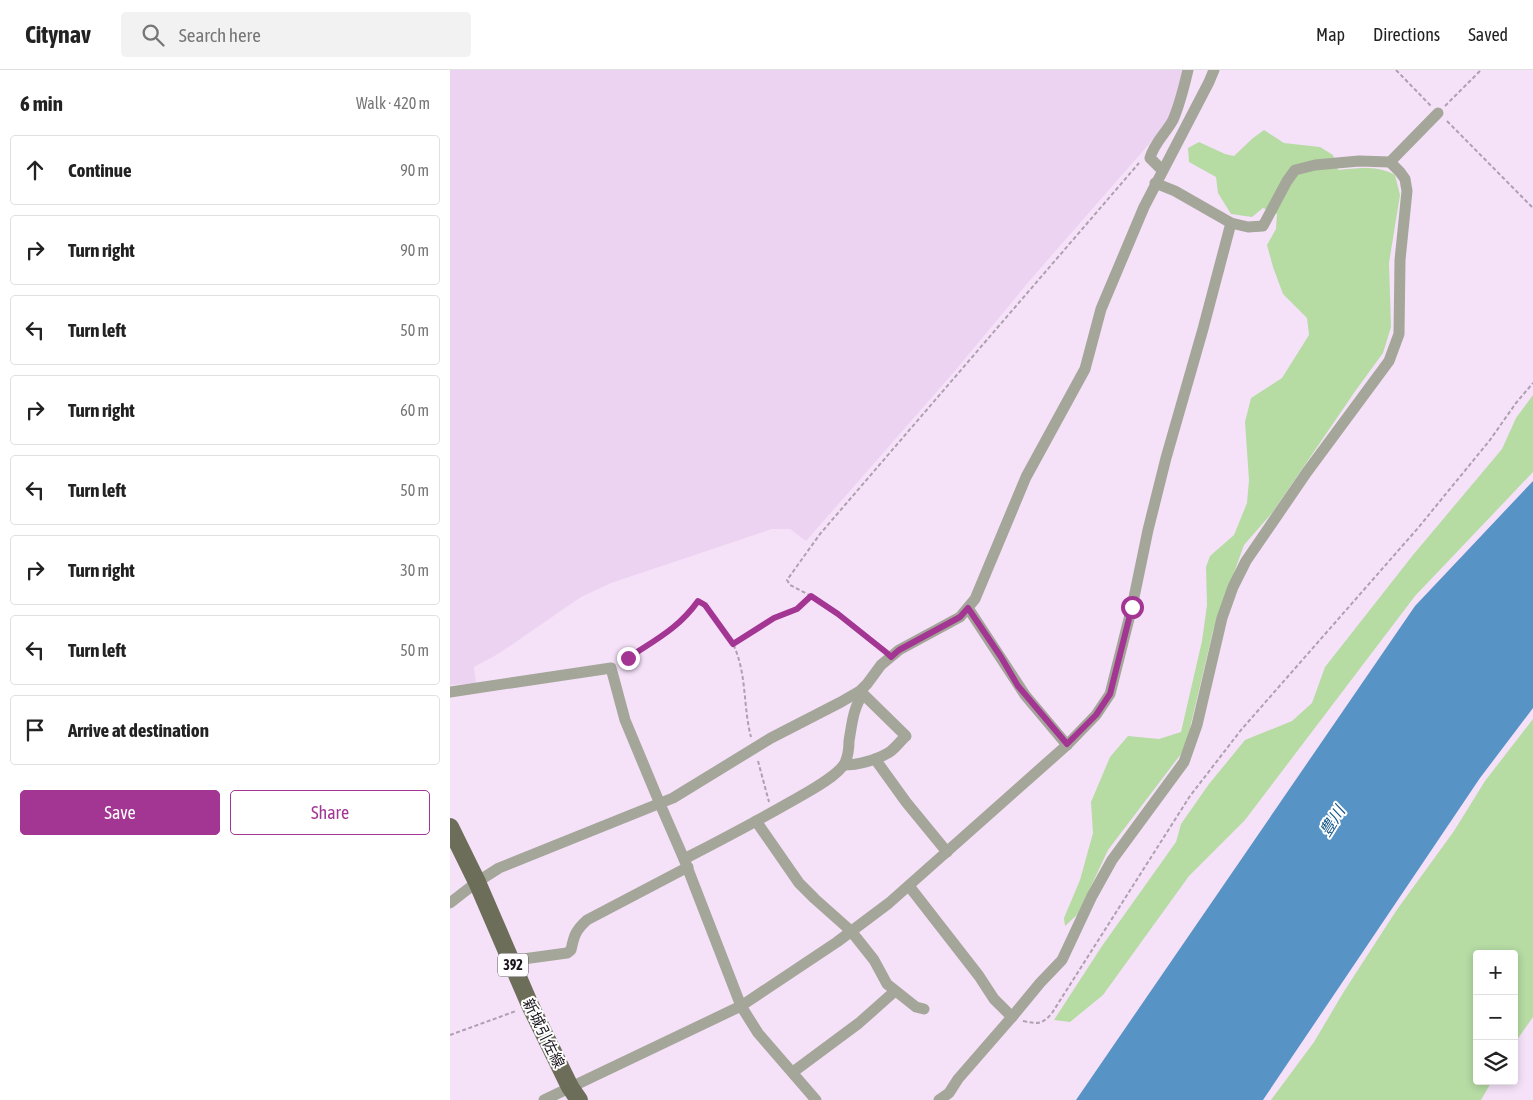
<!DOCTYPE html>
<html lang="en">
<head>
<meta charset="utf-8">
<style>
	:root { --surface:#fff; --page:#f2f2f2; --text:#222; --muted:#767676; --line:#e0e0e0; --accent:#a33593 }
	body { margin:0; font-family:"Asap Condensed","Noto Sans JP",sans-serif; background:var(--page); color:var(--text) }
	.controls { position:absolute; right:15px; bottom:15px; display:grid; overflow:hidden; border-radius:5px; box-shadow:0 2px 8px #0003 }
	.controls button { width:45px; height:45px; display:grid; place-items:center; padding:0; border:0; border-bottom:1px solid var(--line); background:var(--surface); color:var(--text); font:25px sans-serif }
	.stop { position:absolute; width:15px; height:15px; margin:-11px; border:4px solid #a33593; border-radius:50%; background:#fff }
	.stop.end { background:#a33593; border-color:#fff; box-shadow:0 1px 5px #0008 }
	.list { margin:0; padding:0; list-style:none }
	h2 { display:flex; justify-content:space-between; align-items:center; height:65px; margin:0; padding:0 20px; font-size:21px }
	h2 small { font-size:16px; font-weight:400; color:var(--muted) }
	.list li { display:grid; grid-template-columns:32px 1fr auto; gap:15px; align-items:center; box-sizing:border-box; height:70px; margin:0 10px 10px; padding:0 10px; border:1px solid var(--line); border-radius:5px }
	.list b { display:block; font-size:19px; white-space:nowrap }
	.list em { font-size:16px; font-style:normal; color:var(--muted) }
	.actions { display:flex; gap:10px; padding:15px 20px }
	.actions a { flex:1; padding:11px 0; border:1px solid var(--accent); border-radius:5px; text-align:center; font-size:18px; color:var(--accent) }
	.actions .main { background:var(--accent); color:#fff }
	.icon { flex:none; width:28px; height:28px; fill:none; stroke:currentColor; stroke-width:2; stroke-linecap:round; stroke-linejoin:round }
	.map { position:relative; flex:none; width:1083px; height:1030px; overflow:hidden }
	header { display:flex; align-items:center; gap:30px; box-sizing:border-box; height:70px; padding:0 25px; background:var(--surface); border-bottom:1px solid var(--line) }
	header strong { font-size:24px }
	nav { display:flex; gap:28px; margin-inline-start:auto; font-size:18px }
	.search { width:350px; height:45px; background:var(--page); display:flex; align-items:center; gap:12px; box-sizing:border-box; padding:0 18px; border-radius:5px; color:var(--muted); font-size:19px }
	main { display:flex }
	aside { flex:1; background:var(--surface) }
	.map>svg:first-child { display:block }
	.built { fill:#ebd3f1 }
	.green { fill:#b6dba3 }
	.water { fill:#5893c6 }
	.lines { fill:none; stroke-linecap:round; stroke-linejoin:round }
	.path { stroke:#ae9fb1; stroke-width:2; stroke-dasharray:4 2.5; stroke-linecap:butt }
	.street { stroke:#a5a69a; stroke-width:11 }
	.primary { stroke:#6c6e59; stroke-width:18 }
	.route { stroke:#a33593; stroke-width:6 }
	.labels { text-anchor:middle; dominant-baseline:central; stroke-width:4; stroke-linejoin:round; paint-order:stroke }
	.shield { fill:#fff; stroke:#5e5a5f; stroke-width:1 }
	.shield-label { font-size:14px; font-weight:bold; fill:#19131b }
	.street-label { font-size:15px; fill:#19131b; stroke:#fff }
	.water-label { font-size:16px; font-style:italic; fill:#18598b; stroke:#fff }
</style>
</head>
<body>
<header>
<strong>Citynav</strong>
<div class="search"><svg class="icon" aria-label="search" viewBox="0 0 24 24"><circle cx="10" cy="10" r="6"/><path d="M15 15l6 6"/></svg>Search here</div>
<nav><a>Map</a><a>Directions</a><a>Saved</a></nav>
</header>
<main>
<aside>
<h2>6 min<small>Walk · 420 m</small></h2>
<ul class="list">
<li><svg class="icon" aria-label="ahead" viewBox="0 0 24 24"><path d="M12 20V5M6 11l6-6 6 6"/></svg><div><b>Continue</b></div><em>90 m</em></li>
<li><svg class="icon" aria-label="right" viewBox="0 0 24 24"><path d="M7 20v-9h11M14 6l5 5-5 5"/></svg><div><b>Turn right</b></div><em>90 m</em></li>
<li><svg class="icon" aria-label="left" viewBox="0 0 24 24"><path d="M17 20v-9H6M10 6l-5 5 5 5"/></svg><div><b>Turn left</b></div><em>50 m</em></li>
<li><svg class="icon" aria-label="right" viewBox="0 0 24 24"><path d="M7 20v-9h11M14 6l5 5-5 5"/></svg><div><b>Turn right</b></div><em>60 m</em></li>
<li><svg class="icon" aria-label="left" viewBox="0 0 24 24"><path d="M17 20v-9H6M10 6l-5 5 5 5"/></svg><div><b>Turn left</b></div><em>50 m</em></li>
<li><svg class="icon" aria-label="right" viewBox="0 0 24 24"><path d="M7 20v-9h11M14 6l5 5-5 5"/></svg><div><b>Turn right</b></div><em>30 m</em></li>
<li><svg class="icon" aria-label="left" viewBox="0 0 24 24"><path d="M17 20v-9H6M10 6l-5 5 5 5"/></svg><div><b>Turn left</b></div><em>50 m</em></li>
<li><svg class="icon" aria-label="arrive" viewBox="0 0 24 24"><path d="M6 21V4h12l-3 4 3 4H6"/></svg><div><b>Arrive at destination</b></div></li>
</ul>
<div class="actions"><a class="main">Save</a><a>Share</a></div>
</aside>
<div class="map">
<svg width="1083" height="1030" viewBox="0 0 1083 1030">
	<rect width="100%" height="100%" fill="#f5e2f9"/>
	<polygon class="built" points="0,0 733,0 724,37 713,58 581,209 504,302 356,471 340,459 322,459 161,513 131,527 48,584 24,597 26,613 0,615"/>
	<g class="green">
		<path d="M814,60l20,13 36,4 13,8 5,15c18,-2 41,-5 57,5l5,20 -11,68 2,64 -8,26 -27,37 -84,123 -28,32 -31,86 -23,97 -6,22 -76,100 -30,64 -13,12 -1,-8 16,-38 13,-47 -2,-31 19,-45 18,-21 31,3 22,-7 21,-91 5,-36 -1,-38 4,-11 24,-21 13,-32 2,-23 -4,-58 6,-24 31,-20 27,-43 -2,-17 -24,-24 -10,-27 -6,-22 9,-16 1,-15 -14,-6 -11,9 -21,-3 -13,-21 -2,-16 -27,-15 -1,-14 11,-6 26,12 9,2 19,-18z"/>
		<polygon points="1083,325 1083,402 965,526 795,750 739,806 653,925 620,952 604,950 652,876 726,772 731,754 759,714 795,670 842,651 862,633 875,597 963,485 1052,379 1066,348"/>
		<polygon points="1083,649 1083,947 1064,974 1064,884 1027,884 1027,1011 1042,1011 1031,1030 821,1030 864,972 893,923 946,841 1004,761 1035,711"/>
	</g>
	<polygon class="water" points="1083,411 1083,638 1030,708 813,1030 626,1030 965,536"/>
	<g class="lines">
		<g class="path">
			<polyline points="946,0 981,36"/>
			<polyline points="995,36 1031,0"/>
			<polyline points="997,51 1083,138"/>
			<polyline points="361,526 340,515 337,510 370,464 689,93"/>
			<polyline points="284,574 324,549 347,539 361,526 388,544 432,579"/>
			<path d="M171,592l52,-34 15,-13 11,-14 6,4c9,13 22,27 29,41 13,29 9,61 17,91"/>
			<polyline points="308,691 319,732"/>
			<path d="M573,951c14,3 19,4 29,-8l138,-217 51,-66 177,-202 72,-88 26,-37 17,-20"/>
			<polyline points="0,965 66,941"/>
		</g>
		<g class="street">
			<path d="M712,100l-12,-12c4,-15 16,-25 23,-38 7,-16 11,-33 15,-50"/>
			<polyline points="781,153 798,157 813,156 837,111 845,100 865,95 909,91 940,92 988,43"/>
			<polyline points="518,538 575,625 617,675"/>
			<polyline points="0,622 161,598 175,650 210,734 234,789 291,936 308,963 366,1030"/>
			<polyline points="425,689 456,732 497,782"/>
			<path d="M394,695c14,0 32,-5 44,-12 7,-4 12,-12 18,-17l-46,-45"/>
			<polyline points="306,751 349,813 365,829 401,861 424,890 437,914 466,937 474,939"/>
			<path d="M234,789c37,-19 73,-38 108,-58 14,-8 45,-24 53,-38 3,-7 4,-15 4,-22 3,-17 4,-33 14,-47"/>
			<polyline points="459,816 529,906 544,929 562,947"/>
			<polyline points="0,833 27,812 49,798 223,728 321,668 391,632 410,621 417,614 431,595 449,580 510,547 525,529 576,407 635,299 651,239 694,137 759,12 764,0"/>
			<path d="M62,893l11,-4 44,-6 4,-3c3,-15 5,-20 16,-30l101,-53"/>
			<polyline points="343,1002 409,953 445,921"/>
			<polyline points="94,1030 291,936 387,872 439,833 617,675 646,645 660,624 682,537 698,460 716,388 753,259 781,153 725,121 705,113"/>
			<polyline points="489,1030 499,1023 508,1009 562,947 590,913 612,890 642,826 662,790 734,692 747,655 772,548 783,517 796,491 857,402 939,291 949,264 950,190 957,121 955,109 950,102 940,92"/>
		</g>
		<polyline class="primary" points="0,757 27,812 80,935 120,1017 129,1030"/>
	</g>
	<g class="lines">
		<path class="route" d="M178,588c27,-18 51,-30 70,-57l7,4 28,39 41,-26 23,-9 14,-13 27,18 49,39 4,4 8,-7 61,-33 8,-9 33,49 17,29 49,58 29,-29 14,-21 22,-87"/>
	</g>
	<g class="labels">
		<rect class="shield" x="48" y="883.5" width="30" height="23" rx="4"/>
		<g class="shield-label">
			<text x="63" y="895">392</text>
		</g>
		<g class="street-label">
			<text transform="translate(94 963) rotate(64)">新城引佐線</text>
		</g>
		<g class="water-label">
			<text transform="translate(882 751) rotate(-58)">豊川</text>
		</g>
	</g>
</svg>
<div class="controls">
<button>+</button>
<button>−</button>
<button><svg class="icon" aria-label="layers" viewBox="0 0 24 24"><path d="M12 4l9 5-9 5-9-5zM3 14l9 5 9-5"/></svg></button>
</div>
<div class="stop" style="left:682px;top:537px"></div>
<div class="stop end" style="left:178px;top:588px"></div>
</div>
</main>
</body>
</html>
